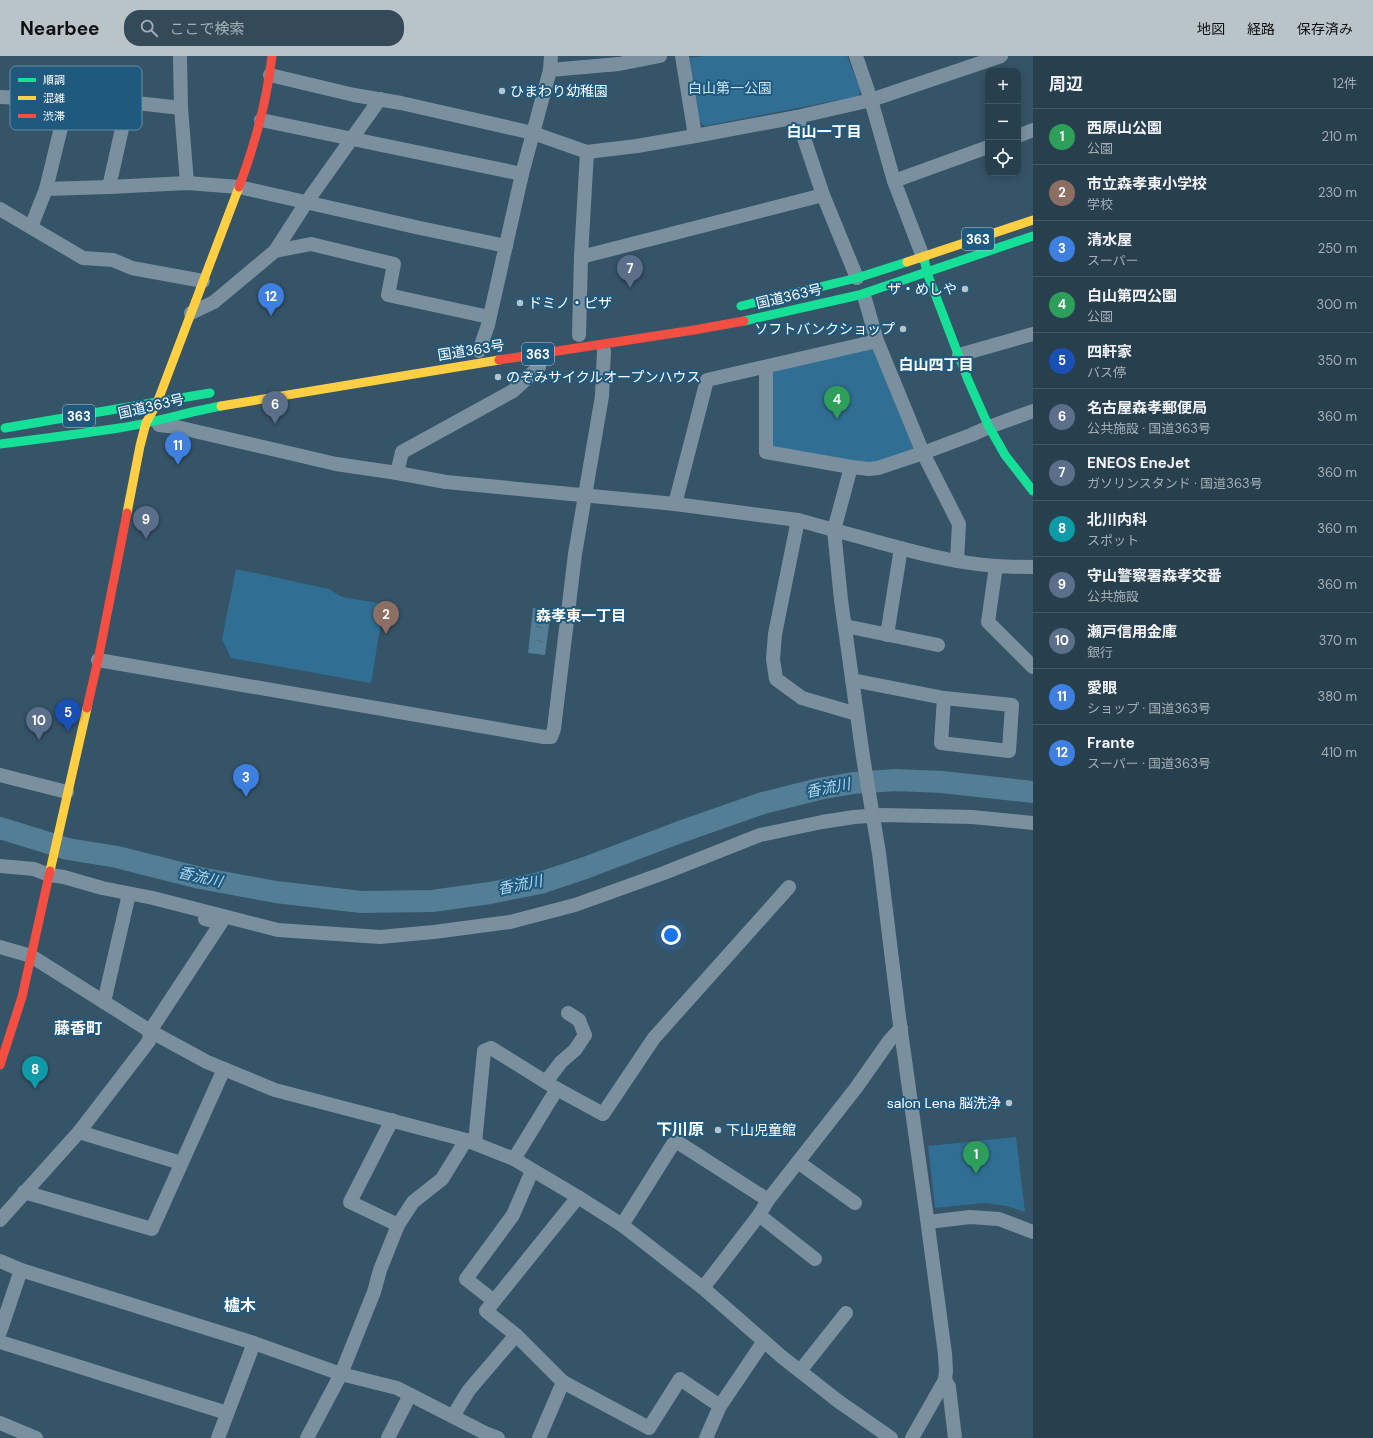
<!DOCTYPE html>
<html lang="ja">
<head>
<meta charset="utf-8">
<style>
	:root { --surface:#283f4e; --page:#344a58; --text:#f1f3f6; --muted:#a5afb6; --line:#445866; --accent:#b9c3ca }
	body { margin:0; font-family:"DM Sans","Noto Sans JP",sans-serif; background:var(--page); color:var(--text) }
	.controls { position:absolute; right:12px; top:12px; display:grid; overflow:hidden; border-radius:8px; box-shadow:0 2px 10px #0003 }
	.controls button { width:36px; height:36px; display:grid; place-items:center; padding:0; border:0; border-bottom:1px solid var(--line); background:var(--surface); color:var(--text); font:20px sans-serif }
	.you { position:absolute; left:671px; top:879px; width:14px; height:14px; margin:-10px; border:3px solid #fff; border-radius:50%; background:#1a73e8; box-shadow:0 0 0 6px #1a73e833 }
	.badge { display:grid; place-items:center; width:26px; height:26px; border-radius:50%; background:var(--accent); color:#fff; font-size:13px; font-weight:700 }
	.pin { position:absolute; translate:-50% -33px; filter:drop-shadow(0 1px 2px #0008) }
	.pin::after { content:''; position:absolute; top:21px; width:14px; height:12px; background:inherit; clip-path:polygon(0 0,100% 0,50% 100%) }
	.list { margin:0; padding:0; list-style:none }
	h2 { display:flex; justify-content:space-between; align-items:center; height:52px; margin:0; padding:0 16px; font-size:17px }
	h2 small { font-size:13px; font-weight:400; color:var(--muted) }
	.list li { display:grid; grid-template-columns:26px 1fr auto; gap:12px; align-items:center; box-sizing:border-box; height:56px; padding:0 16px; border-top:1px solid var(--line) }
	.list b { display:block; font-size:15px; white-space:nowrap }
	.list p { margin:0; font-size:13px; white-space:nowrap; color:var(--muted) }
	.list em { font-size:13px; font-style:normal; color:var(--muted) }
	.icon { flex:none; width:22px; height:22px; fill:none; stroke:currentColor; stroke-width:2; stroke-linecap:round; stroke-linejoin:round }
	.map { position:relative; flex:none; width:1033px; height:1382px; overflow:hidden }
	header { display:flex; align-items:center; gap:24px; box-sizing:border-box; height:56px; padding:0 20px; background:var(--accent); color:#111 }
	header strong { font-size:19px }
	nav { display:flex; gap:22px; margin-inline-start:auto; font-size:14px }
	.search { width:280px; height:36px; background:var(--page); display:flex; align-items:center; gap:10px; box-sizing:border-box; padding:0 14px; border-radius:16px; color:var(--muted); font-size:15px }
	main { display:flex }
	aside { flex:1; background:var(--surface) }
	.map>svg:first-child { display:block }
	.green { fill:#316e93 }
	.water { fill:url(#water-ripples) }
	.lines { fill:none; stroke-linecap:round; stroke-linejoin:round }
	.river { stroke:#547d96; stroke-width:22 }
	.street { stroke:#7b909f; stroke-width:14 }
	.fast { stroke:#16e098; stroke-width:9 }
	.slow { stroke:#ffcf43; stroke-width:9 }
	.jam { stroke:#f24e42; stroke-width:9 }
	.poi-dot { fill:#b9c3ca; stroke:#20597e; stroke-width:1.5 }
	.labels { text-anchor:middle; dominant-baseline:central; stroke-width:4; stroke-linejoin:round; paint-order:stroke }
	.shield { fill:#20597e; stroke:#bccdd8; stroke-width:1 }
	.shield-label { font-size:13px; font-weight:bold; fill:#fff }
	.park-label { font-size:14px; fill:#c8e4f6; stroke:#20597e }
	.poi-label { font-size:14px; fill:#fff; stroke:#20597e; text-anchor:start }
	.street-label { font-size:14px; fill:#fff; stroke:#20597e }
	.neighbourhood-label { font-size:15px; font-weight:bold; fill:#fff; stroke:#20597e }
	.water-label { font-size:15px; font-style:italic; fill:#b0d7ef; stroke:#20597e }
	.quarter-label { font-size:16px; font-weight:bold; fill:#fff; stroke:#20597e }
	.key { fill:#20597e; stroke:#638ba5; stroke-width:1 }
	.key-label { font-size:11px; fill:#fff }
</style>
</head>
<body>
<header>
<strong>Nearbee</strong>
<div class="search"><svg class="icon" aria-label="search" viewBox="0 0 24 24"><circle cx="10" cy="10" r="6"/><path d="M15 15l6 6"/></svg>ここで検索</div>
<nav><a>地図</a><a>経路</a><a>保存済み</a></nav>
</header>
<main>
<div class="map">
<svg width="1033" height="1382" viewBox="0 0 1033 1382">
	<defs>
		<pattern id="water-ripples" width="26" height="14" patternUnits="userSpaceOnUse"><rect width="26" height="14" fill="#547d96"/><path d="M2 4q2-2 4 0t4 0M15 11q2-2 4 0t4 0" fill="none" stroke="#506471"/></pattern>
	</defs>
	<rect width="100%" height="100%" fill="#365468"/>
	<g class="green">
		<polygon points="704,0 847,0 860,33 859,40 705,70 698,65 690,2"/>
		<polygon points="877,286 922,397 884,409 766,396 766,311"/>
		<polygon points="236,513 329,533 342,541 384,548 371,627 231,602 222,583"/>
		<polygon points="1016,1081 1025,1156 1007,1150 985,1147 935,1152 928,1090"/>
	</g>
	<polygon class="water" points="533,552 551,555 545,599 528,597"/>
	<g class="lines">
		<polyline class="river" points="0,772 68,793 117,801 200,822 276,836 361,846 432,845 490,837 540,827 585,812 680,776 763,747 819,733 853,727 896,724 942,726 1033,736"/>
		<g class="street">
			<polyline points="180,0 181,52 187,127"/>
			<polyline points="682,0 695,80"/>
			<polyline points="856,0 871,44 894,125 923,201"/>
			<polyline points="550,14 619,8 660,0"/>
			<polyline points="270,19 354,39 401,47 533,77 587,96 637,90 695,80 797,61 871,44 1001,0"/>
			<polyline points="0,41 128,46 181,52"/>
			<polyline points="797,61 823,139 857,222"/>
			<polyline points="261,64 522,118"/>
			<polyline points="1018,80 1033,74"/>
			<polyline points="894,125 988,91"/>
			<polyline points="109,131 128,46"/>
			<polyline points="46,133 68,43"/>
			<polyline points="0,153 83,202 113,204 132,212 203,225"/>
			<polyline points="31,171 46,133 109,131 187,127 239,131 420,172 506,190"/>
			<polyline points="275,195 311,188 394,208 388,239 489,261"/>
			<polyline points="581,201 823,139"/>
			<polyline points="865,243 877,285"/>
			<polyline points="191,257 214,246 275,195 306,147 380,43"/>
			<polyline points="579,279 581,201 587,96"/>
			<polyline points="479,295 488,269 522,118 550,14 551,0"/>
			<polyline points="959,299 1033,278"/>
			<polyline points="766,311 766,396 851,411"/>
			<polyline points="159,369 177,371 336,408 397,417 446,426 675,448 798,464 834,474 851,411 869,413 878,412 923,397 971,379 989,371 1033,355"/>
			<polyline points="397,417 402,396 513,335 539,311 539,298"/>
			<polyline points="675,448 707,324 877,285 923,397 959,468 957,505"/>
			<polyline points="798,464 775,578 773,603 776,623 802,642 857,658"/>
			<polyline points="996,510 988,566 1033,611"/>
			<polyline points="845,570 938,589"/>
			<polyline points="887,579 901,492"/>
			<polyline points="98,604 544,681 551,681 554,673 575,498 602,340 604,295"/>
			<polyline points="852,624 944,642 1012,649 1009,695 941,687 944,642"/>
			<polyline points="0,719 67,736"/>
			<polyline points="0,810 34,813 49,819 64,821 102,832 153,842 278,874 380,881 434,876 510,866 575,849 664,817 760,779 822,766 854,761 883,759 972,761 1033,767"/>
			<polyline points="0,891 31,900 150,975 207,1006 275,1034 466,1084 514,1103 578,1141 622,1169 703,1232 782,1301 838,1345 891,1382"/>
			<polyline points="104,946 129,838"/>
			<polyline points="546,1026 561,1006 575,994 585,979 579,964 568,957"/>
			<polyline points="392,1064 350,1146 398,1169"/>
			<polyline points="79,1076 181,1107"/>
			<polyline points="475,1087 484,995 491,992 557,1033 603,1058 654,982 789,831"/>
			<polyline points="514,1103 557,1033"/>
			<polyline points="798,1106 855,1147"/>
			<polyline points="24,1136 152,1173 224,1013"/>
			<polyline points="578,1141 486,1255 516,1279 563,1326 649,1372 680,1323 720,1350"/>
			<polyline points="759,1159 815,1203"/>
			<polyline points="0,1164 79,1076 149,985 150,975 221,867 205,863"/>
			<polyline points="928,1166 970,1161 999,1163 1033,1176"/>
			<polyline points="622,1169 673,1088 679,1087 768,1144"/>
			<polyline points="0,1205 21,1214 254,1287 341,1318 397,1332 485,1377 498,1382"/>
			<polyline points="703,1232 759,1159 768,1144 856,1032 889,985 901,972"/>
			<polyline points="494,1245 466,1223 513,1159 532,1115"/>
			<polyline points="0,1276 21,1214"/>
			<polyline points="0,1286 227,1357"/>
			<polyline points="800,1315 846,1257"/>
			<polyline points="945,1324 949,1331 955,1382"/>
			<polyline points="453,1360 469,1334 516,1279"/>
			<polyline points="0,1367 36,1382"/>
			<polyline points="218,1382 254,1287"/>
			<polyline points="307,1382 341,1318 374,1236 380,1214 398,1169 413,1146 442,1123 466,1084"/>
			<polyline points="388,1382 410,1339"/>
			<polyline points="539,1382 563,1326"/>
			<polyline points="706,1382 720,1350 764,1285"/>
			<path d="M912,1382l33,-58 1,-9 -1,-17 -19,-143 -27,-194 -20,-164 -16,-96 -22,-157 -7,-70c53,14 107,32 162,36 12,1 25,1 37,1"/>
		</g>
		<g class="fast">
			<polyline points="924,202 927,217 968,324 988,369 1005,399 1033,435"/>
			<polyline points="741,250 857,222 907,206"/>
			<polyline points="744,265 859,239 1033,180"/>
			<polyline points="5,372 210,337"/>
			<path d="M0,388c40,-5 79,-10 119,-16 34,-5 68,-16 102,-22"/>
		</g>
		<g class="slow">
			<polyline points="907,206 1033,164"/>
			<polyline points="221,350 499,304"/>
			<polyline points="127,457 140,390 146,367 157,347 239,131"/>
			<polyline points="50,815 87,652"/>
		</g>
		<g class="jam">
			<path d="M239,131c16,-43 28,-86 33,-131"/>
			<polyline points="499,304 694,274 744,265"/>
			<polyline points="87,652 98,604 127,457"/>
			<polyline points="0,1009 22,941 50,815"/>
		</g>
	</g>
	<g class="poi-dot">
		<circle cx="502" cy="35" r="4"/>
		<circle cx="965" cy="233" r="4"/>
		<circle cx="520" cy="247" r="4"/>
		<circle cx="903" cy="273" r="4"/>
		<circle cx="498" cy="321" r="4"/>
		<circle cx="1009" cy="1047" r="4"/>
		<circle cx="718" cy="1074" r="4"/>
	</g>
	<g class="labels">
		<g class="shield">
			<rect x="962" y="172" width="32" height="22" rx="3"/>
			<rect x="522" y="287" width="32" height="22" rx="3"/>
			<rect x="63" y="349" width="32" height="22" rx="3"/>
		</g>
		<g class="shield-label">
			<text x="978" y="183">363</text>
			<text x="538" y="298">363</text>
			<text x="79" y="360">363</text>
		</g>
		<g class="park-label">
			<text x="730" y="32">白山第一公園</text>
		</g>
		<g class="poi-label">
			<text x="510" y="35">ひまわり幼稚園</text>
			<text x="957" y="233" text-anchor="end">ザ・めしや</text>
			<text x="528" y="247">ドミノ・ピザ</text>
			<text x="895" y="273" text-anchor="end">ソフトバンクショップ</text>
			<text x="506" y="321">のぞみサイクルオープンハウス</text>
			<text x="1001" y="1047" text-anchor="end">salon Lena 脳洗浄</text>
			<text x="726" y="1074">下山児童館</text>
		</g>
		<g class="street-label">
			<text transform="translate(789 240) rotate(-13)">国道363号</text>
			<text transform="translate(471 294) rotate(-9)">国道363号</text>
			<text transform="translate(151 350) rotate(-13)">国道363号</text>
		</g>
		<g class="neighbourhood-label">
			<text x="824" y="76">白山一丁目</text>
			<text x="936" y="309">白山四丁目</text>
			<text x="581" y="560">森孝東一丁目</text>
		</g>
		<g class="water-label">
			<text transform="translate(828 732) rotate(-11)">香流川</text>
			<text transform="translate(200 821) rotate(13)">香流川</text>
			<text transform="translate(520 829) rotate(-11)">香流川</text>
		</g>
		<g class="quarter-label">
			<text x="78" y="972">藤香町</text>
			<text x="680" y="1073">下川原</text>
			<text x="240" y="1249">櫨木</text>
		</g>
	</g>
	<rect x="10" y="10" width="132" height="64" rx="6" class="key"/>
	<rect x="18" y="22" width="18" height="4" fill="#16e098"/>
	<rect x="18" y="40" width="18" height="4" fill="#ffcf43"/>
	<rect x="18" y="58" width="18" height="4" fill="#f24e42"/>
	<g class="key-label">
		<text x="43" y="28">順調</text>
		<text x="43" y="46">混雑</text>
		<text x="43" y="64">渋滞</text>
	</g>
</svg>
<div class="controls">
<button>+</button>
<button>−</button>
<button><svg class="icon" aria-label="locate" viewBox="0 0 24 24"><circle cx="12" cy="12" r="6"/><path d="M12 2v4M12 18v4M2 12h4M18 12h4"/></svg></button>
</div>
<div class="you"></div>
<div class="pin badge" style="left:976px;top:1118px;background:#2e9e5b">1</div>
<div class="pin badge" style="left:386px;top:578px;background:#8d6e63">2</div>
<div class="pin badge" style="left:246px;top:741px;background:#3f7fe0">3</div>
<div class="pin badge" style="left:837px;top:363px;background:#2e9e5b">4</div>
<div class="pin badge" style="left:68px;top:676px;background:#1a4fb4">5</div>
<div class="pin badge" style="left:275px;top:368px;background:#5c6f8a">6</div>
<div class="pin badge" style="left:630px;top:232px;background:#5c6f8a">7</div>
<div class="pin badge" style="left:35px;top:1033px;background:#0f9aa8">8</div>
<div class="pin badge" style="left:146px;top:483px;background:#5c6f8a">9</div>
<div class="pin badge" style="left:39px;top:684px;background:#5c6f8a">10</div>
<div class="pin badge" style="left:178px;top:409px;background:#3f7fe0">11</div>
<div class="pin badge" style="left:271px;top:260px;background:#3f7fe0">12</div>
</div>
<aside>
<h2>周辺<small>12件</small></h2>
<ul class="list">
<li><span class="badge" style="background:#2e9e5b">1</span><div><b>西原山公園</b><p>公園</p></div><em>210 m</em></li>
<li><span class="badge" style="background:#8d6e63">2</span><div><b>市立森孝東小学校</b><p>学校</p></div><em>230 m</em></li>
<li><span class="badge" style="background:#3f7fe0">3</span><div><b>清水屋</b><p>スーパー</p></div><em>250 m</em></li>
<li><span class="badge" style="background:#2e9e5b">4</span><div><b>白山第四公園</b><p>公園</p></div><em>300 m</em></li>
<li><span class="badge" style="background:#1a4fb4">5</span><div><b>四軒家</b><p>バス停</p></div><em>350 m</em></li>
<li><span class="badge" style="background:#5c6f8a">6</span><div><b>名古屋森孝郵便局</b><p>公共施設 · 国道363号</p></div><em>360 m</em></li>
<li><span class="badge" style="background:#5c6f8a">7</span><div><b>ENEOS EneJet</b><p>ガソリンスタンド · 国道363号</p></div><em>360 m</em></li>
<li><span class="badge" style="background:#0f9aa8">8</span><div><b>北川内科</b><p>スポット</p></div><em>360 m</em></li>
<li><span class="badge" style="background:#5c6f8a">9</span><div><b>守山警察署森孝交番</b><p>公共施設</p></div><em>360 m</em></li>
<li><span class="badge" style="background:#5c6f8a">10</span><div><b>瀬戸信用金庫</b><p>銀行</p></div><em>370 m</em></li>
<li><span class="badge" style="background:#3f7fe0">11</span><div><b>愛眼</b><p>ショップ · 国道363号</p></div><em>380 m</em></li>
<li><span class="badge" style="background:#3f7fe0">12</span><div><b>Frante</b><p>スーパー · 国道363号</p></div><em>410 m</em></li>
</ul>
</aside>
</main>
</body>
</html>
